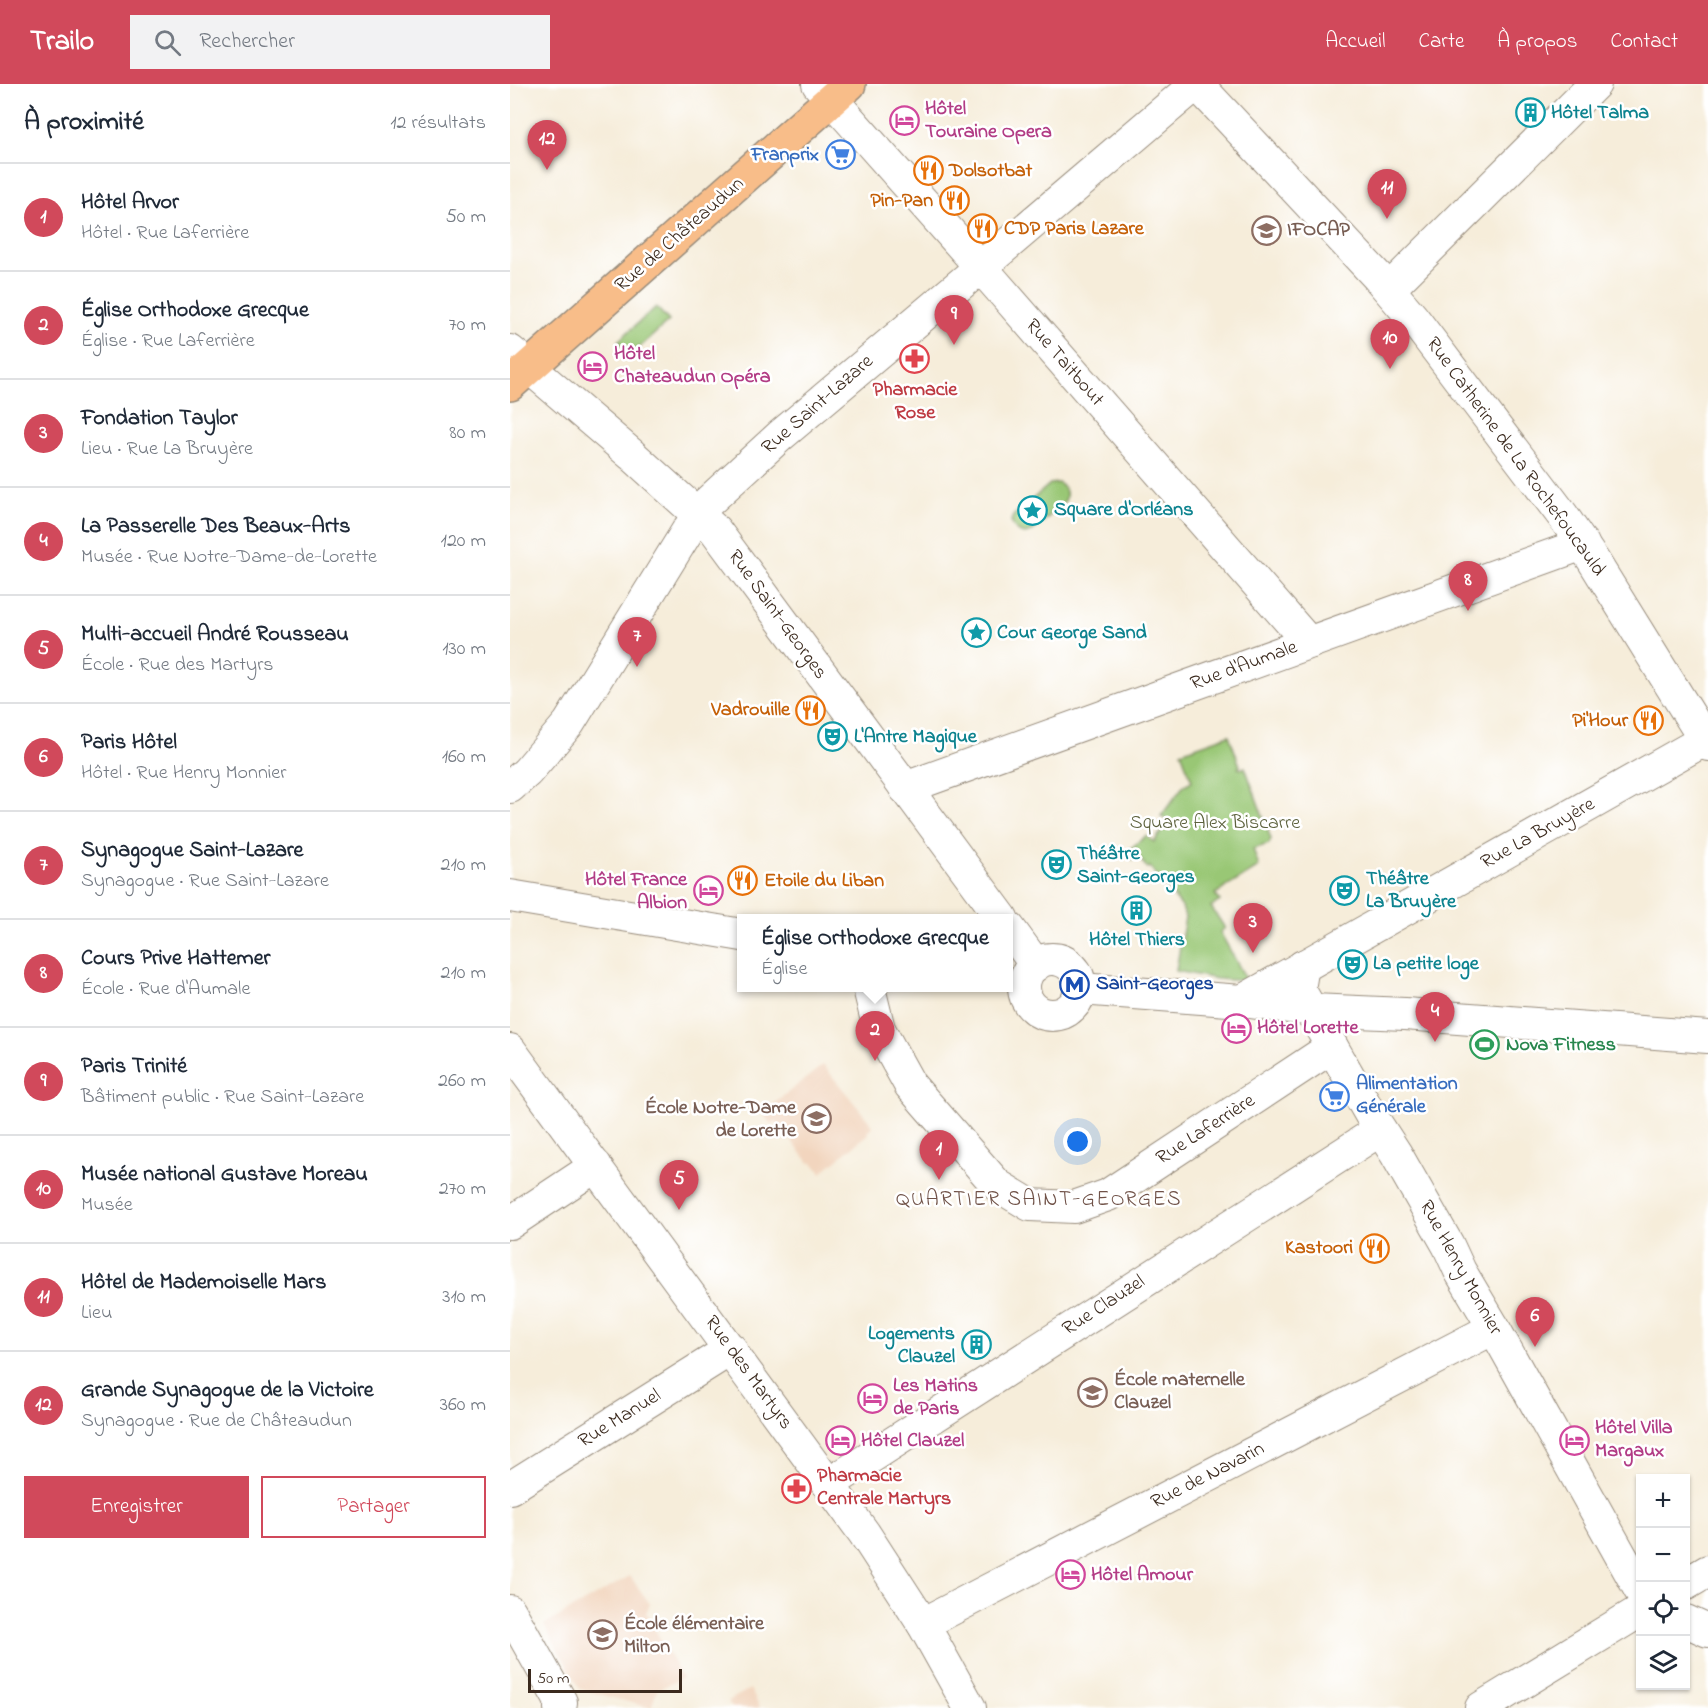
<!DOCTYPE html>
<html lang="fr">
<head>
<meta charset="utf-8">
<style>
	:root { --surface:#fff; --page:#f2f2f3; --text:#1f2937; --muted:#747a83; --line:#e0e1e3; --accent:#d1495b }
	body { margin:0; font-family:"Indie Flower",sans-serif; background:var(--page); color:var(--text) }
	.controls { position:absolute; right:18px; bottom:18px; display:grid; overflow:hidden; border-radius:0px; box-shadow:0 2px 4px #0004 }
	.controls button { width:54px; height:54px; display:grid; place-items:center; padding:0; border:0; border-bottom:2px solid var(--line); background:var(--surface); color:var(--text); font:30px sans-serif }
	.scale { position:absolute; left:18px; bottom:15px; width:154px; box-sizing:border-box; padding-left:6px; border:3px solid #3b2a1e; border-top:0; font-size:16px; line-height:21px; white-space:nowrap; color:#3b2a1e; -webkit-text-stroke:4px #fff; paint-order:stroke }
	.you { position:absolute; left:568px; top:1058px; width:21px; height:21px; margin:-15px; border:4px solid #fff; border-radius:50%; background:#1a73e8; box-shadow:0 0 0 9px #1a73e833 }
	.badge { display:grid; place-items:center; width:39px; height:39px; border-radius:50%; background:var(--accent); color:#fff; font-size:20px; font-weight:700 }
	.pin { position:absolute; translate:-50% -50px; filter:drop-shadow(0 2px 3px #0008) }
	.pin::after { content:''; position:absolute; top:32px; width:21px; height:18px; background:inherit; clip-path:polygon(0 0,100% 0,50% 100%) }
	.popup { position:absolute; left:227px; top:830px; width:276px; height:78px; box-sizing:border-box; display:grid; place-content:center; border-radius:0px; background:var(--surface); filter:drop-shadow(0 2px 4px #0005); font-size:20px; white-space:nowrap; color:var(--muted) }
	.popup b { font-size:22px; color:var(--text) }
	.popup::after { content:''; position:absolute; left:50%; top:100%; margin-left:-12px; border:12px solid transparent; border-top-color:var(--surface) }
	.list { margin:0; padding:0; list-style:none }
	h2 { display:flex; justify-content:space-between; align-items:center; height:78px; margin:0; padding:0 24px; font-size:26px }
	h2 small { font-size:20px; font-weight:400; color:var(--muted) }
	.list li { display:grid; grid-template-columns:39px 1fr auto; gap:18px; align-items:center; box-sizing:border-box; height:108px; padding:0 24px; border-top:2px solid var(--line) }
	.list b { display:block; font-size:22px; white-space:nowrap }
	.list p { margin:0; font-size:20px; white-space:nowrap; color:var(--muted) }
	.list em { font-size:20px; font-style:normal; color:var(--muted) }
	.actions { display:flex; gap:12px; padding:18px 24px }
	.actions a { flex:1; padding:14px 0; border:2px solid var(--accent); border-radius:0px; text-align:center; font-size:21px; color:var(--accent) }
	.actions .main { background:var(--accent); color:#fff }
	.icon { flex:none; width:33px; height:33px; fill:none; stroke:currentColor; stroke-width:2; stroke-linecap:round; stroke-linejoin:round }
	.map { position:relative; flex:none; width:1198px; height:1624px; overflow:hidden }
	header { display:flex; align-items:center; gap:36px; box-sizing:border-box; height:84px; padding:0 30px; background:var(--accent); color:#fff }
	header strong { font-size:28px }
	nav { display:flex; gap:33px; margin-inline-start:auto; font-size:21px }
	.search { width:420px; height:54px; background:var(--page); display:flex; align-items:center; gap:15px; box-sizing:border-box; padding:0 21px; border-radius:0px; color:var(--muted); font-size:22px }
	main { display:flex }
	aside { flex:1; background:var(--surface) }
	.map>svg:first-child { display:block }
	.built { fill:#f2d5be }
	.green { fill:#99c775; stroke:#6a784a; stroke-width:1.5 }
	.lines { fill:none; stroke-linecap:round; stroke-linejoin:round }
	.minor-casing { stroke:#988c7c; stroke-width:34 }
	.major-casing { stroke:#988c7c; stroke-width:36 }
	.minor { stroke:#fff; stroke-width:32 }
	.major { stroke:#f8bd89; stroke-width:33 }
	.labels { text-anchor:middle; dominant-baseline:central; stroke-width:5; stroke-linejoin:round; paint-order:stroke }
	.hotel-label { font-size:20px; font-weight:bold; fill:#b23c85; stroke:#fff; text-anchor:start }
	.culture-label { font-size:20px; font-weight:bold; fill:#0d838f; stroke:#fff; text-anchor:start }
	.shop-label { font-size:20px; font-weight:bold; fill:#366cbe; stroke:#fff; text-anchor:end }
	.food-label { font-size:20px; font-weight:bold; fill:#c56008; stroke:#fff; text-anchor:end }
	.education-label { font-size:20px; font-weight:bold; fill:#785e54; stroke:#fff; text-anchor:start }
	.street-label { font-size:20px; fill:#3b2a1e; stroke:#fff }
	.health-label { font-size:20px; font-weight:bold; fill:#be3a42; stroke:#fff }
	.park-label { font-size:20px; fill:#5c613c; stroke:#fff }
	.transit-label { font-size:20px; font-weight:bold; fill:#164399; stroke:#fff; text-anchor:start }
	.leisure-label { font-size:20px; font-weight:bold; fill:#27864d; stroke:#fff; text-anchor:start }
	.neighbourhood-label { font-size:21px; letter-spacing:1.5px; fill:#705248; stroke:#fff }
</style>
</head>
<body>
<header>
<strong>Trailo</strong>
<div class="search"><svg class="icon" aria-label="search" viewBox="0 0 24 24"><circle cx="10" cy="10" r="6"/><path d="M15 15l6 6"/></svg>Rechercher</div>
<nav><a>Accueil</a><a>Carte</a><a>À propos</a><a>Contact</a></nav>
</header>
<main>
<aside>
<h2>À proximité<small>12 résultats</small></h2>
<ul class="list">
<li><span class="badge">1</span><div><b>Hôtel Arvor</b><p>Hôtel · Rue Laferrière</p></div><em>50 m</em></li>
<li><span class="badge">2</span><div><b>Église Orthodoxe Grecque</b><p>Église · Rue Laferrière</p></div><em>70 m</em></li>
<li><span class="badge">3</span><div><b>Fondation Taylor</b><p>Lieu · Rue La Bruyère</p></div><em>80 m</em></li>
<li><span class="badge">4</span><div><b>La Passerelle Des Beaux-Arts</b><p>Musée · Rue Notre-Dame-de-Lorette</p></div><em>120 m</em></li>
<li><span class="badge">5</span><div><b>Multi-accueil André Rousseau</b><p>École · Rue des Martyrs</p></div><em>130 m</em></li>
<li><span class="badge">6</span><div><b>Paris Hôtel</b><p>Hôtel · Rue Henry Monnier</p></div><em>160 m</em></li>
<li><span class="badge">7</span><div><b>Synagogue Saint-Lazare</b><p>Synagogue · Rue Saint-Lazare</p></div><em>210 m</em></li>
<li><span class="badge">8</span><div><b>Cours Prive Hattemer</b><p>École · Rue d'Aumale</p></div><em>210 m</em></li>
<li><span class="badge">9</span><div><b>Paris Trinité</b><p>Bâtiment public · Rue Saint-Lazare</p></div><em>260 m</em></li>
<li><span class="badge">10</span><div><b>Musée national Gustave Moreau</b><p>Musée</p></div><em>270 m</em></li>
<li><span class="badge">11</span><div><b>Hôtel de Mademoiselle Mars</b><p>Lieu</p></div><em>310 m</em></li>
<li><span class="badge">12</span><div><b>Grande Synagogue de la Victoire</b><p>Synagogue · Rue de Châteaudun</p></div><em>360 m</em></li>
</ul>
<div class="actions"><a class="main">Enregistrer</a><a>Partager</a></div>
</aside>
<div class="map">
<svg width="1198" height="1624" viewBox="0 0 1198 1624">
	<rect width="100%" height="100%" fill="#fff"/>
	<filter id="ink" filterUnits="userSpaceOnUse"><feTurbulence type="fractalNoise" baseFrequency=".0167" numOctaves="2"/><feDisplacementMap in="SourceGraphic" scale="12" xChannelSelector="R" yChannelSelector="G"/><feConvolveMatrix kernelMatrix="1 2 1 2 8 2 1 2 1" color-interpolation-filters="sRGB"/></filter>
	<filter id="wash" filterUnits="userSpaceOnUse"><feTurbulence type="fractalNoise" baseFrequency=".008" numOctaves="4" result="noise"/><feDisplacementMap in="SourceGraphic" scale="24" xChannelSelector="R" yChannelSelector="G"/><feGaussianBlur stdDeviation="1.35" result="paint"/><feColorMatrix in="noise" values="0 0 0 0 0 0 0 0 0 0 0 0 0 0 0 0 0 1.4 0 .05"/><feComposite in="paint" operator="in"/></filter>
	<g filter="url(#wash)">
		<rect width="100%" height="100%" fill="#f6edda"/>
		<g class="built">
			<polygon points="313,981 363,1042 357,1048 358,1050 311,1089 302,1078 300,1080 266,1037 261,1040 252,1029"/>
			<polygon points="120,1492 140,1520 136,1529 172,1594 147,1606 141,1624 70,1605 34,1541"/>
			<polygon points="240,1605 250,1624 222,1624 218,1617"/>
		</g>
		<g class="green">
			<polygon points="146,223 159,237 121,271 108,257"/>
			<path d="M548,399c8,4 10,10 7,18 -8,7 -28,29 -36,32 -9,3 -15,-4 -18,-12l2,-5 37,-32z"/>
			<polygon points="719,651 730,682 728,684 731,685 735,683 761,755 759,760 743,765 749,783 705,810 710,817 701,823 715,844 710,848 737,897 707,895 666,887 675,833 672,823 640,783 637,784 628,772 623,776 616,768 636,752 644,758 659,737 651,732 674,701 682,697 671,668"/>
		</g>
	</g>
	<g filter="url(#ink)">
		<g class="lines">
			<defs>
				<g id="minor">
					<polyline points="308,0 483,197 799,559"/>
					<polyline points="687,0 867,192 903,234 1053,432 1083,476 1198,661"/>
					<polyline points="879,205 1085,0"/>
					<polyline points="0,267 122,371 205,446 492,834"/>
					<polyline points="0,703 17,688 59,639 178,446 198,418 270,352 471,183 686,0"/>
					<polyline points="395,704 1073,460"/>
					<polyline points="0,812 232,851"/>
					<polyline points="499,844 526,881"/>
					<circle cx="542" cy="903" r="28"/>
					<polyline points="793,882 789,905 862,1033 886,1070 938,1161 950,1187 984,1244 1130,1506"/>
					<polyline points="359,904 369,945 400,1001 487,1101 520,1121 564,1123 598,1111 822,963"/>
					<polyline points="570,905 732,917 802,926 895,930 1198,953"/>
					<polyline points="732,917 1198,654"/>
					<polyline points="0,966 354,1449 413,1540 460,1624"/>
					<polyline points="0,1139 86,1082"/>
					<polyline points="319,1400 870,1046"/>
					<polyline points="0,1404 221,1265"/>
					<polyline points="1176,1500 1198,1487"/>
					<polyline points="0,1527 51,1618 50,1624"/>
					<polyline points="1176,1537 1198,1547"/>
					<polyline points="413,1540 984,1244"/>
					<polyline points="971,1624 1130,1527"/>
				</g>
				<polyline id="major" points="0,300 339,0"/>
			</defs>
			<use href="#minor" class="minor-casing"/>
			<use href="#major" class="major-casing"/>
			<use href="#minor" class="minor"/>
			<use href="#major" class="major"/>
		</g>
	</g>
	<defs>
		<symbol id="building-ring" viewBox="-11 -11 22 22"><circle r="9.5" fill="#fff" stroke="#0f9aa8" stroke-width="1.5"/><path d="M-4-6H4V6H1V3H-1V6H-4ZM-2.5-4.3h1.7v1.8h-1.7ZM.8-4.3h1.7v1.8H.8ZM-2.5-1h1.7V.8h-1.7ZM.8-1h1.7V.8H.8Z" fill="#0f9aa8"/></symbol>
		<symbol id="hotel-ring" viewBox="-11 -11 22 22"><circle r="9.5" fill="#fff" stroke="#d1479c" stroke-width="1.5"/><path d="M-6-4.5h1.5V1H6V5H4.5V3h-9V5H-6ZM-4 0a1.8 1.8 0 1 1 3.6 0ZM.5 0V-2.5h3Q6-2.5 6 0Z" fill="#d1479c"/></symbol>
		<symbol id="supermarket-ring" viewBox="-11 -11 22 22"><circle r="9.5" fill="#fff" stroke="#3f7fe0" stroke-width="1.5"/><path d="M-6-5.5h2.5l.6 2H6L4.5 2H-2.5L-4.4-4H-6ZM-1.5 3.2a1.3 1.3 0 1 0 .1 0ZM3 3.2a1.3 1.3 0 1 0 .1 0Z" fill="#3f7fe0"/></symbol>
		<symbol id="restaurant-ring" viewBox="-11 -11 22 22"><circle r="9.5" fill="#fff" stroke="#e8710a" stroke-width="1.5"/><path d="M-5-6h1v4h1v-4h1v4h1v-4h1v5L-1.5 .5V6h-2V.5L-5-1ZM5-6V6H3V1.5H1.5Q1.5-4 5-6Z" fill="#e8710a"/></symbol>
		<symbol id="university-ring" viewBox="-11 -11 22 22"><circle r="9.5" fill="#fff" stroke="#8d6e63" stroke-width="1.5"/><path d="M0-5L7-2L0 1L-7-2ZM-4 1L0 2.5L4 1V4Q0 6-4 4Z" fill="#8d6e63"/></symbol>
		<symbol id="pharmacy-ring" viewBox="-11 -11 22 22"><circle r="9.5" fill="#fff" stroke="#e0444e" stroke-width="1.5"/><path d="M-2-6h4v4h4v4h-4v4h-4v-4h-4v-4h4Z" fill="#e0444e"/></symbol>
		<symbol id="sight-ring" viewBox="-11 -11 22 22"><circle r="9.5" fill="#fff" stroke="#0f9aa8" stroke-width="1.5"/><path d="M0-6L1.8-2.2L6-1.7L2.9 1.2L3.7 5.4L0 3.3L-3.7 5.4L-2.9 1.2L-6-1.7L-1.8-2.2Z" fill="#0f9aa8"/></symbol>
		<symbol id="theatre-ring" viewBox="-11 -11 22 22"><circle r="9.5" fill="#fff" stroke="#0f9aa8" stroke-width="1.5"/><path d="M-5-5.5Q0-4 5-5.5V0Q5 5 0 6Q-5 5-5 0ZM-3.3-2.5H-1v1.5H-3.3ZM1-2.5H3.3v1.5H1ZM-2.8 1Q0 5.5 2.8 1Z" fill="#0f9aa8"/></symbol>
		<symbol id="metro-ring" viewBox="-11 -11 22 22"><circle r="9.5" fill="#fff" stroke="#1a4fb4" stroke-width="1.5"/><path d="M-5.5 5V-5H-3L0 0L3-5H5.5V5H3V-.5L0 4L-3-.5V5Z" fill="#1a4fb4"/></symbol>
		<symbol id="stadium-ring" viewBox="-11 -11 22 22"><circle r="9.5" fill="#fff" stroke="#2e9e5b" stroke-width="1.5"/><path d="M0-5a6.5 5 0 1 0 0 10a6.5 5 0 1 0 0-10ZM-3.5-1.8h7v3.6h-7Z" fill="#2e9e5b"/></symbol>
		<symbol id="school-ring" viewBox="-11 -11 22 22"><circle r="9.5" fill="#fff" stroke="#8d6e63" stroke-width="1.5"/><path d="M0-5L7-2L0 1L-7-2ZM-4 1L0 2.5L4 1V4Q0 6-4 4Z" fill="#8d6e63"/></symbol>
	</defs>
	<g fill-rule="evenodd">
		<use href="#building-ring" x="1004" y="12" width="33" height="33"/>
		<use href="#hotel-ring" x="378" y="20" width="33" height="33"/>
		<use href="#supermarket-ring" x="314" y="54" width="33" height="33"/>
		<use href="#restaurant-ring" x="402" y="70" width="33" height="33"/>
		<use href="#restaurant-ring" x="428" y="100" width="33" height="33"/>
		<use href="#restaurant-ring" x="456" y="128" width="33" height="33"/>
		<use href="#university-ring" x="740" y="130" width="33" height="33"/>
		<use href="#pharmacy-ring" x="388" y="258" width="33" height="33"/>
		<use href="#hotel-ring" x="66" y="266" width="33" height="33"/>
		<use href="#sight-ring" x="506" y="410" width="33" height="33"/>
		<use href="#sight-ring" x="450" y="532" width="33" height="33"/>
		<use href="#restaurant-ring" x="284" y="610" width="33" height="33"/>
		<use href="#restaurant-ring" x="1122" y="620" width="33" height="33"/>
		<use href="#theatre-ring" x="306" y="636" width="33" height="33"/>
		<use href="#theatre-ring" x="530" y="764" width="33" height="33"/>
		<use href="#restaurant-ring" x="216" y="780" width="33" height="33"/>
		<use href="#theatre-ring" x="818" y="790" width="33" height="33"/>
		<use href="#hotel-ring" x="182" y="790" width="33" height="33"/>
		<use href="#building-ring" x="610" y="810" width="33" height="33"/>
		<use href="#theatre-ring" x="826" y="864" width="33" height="33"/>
		<use href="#metro-ring" x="548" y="884" width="33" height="33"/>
		<use href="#hotel-ring" x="710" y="928" width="33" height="33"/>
		<use href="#stadium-ring" x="958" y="944" width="33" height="33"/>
		<use href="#supermarket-ring" x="808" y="996" width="33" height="33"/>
		<use href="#school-ring" x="290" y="1018" width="33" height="33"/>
		<use href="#restaurant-ring" x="848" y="1148" width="33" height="33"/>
		<use href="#building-ring" x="450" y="1244" width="33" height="33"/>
		<use href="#school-ring" x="566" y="1292" width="33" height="33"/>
		<use href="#hotel-ring" x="346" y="1298" width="33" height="33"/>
		<use href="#hotel-ring" x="1048" y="1340" width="33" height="33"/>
		<use href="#hotel-ring" x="314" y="1340" width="33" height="33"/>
		<use href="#pharmacy-ring" x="270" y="1388" width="33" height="33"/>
		<use href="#hotel-ring" x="544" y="1474" width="33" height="33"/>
		<use href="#school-ring" x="76" y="1534" width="33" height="33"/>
	</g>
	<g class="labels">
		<g class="hotel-label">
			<text x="415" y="25">Hôtel<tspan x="415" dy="23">Touraine Opera</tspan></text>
			<text x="104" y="270">Hôtel<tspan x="104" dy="23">Chateaudun Opéra</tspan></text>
			<text x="177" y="796" text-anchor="end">Hôtel France<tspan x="177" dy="23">Albion</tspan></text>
			<text x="747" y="944">Hôtel Lorette</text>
			<text x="383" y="1302">Les Matins<tspan x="383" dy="23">de Paris</tspan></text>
			<text x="1085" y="1344">Hôtel Villa<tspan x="1085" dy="23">Margaux</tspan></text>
			<text x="351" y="1357">Hôtel Clauzel</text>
			<text x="581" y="1491">Hôtel Amour</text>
		</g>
		<g class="culture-label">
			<text x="1041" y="29">Hôtel Talma</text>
			<text x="544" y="426">Square d'Orléans</text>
			<text x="487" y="549">Cour George Sand</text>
			<text x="344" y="653">L'Antre Magique</text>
			<text x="567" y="770">Théâtre<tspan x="567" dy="23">Saint-Georges</tspan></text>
			<text x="856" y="795">Théâtre<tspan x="856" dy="23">La Bruyère</tspan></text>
			<text x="627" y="856" text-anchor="middle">Hôtel Thiers</text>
			<text x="863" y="880">La petite loge</text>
			<text x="445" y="1250" text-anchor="end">Logements<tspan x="445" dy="23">Clauzel</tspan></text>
		</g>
		<g class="shop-label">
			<text x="309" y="71">Franprix</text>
			<text x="846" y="1000" text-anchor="start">Alimentation<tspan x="846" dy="23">Générale</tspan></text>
		</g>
		<g class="food-label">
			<text x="439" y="87" text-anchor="start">Dolsotbat</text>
			<text x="423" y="117">Pin-Pan</text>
			<text x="494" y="145" text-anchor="start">CDP Paris Lazare</text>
			<text x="280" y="626">Vadrouille</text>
			<text x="1118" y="637">Pi'Hour</text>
			<text x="254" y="797" text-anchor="start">Etoile du Liban</text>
			<text x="843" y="1164">Kastoori</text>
		</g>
		<g class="education-label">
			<text x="777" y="146">IFOCAP</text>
			<text x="286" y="1024" text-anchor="end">École Notre-Dame<tspan x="286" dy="23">de Lorette</tspan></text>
			<text x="604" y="1296">École maternelle<tspan x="604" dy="23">Clauzel</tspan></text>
			<text x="114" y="1540">École élémentaire<tspan x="114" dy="23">Milton</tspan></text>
		</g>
		<g class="street-label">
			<text transform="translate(170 151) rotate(-41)">Rue de Châteaudun</text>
			<text transform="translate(554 279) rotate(49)">Rue Taitbout</text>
			<text transform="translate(308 321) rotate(-41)">Rue Saint-Lazare</text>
			<text transform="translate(1005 373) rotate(54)">Rue Catherine de La Rochefoucauld</text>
			<text transform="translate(267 531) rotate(54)">Rue Saint-Georges</text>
			<text transform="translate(734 582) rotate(-20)">Rue d'Aumale</text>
			<text transform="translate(1028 750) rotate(-29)">Rue La Bruyère</text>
			<text transform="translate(696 1046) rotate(-33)">Rue Laferrière</text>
			<text transform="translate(950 1184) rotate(61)">Rue Henry Monnier</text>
			<text transform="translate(594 1222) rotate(-33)">Rue Clauzel</text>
			<text transform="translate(238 1289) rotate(54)">Rue des Martyrs</text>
			<text transform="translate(110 1335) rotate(-32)">Rue Manuel</text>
			<text transform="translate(698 1392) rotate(-27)">Rue de Navarin</text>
		</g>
		<g class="health-label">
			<text x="405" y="306">Pharmacie<tspan x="405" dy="23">Rose</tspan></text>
			<text x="307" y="1392" text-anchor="start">Pharmacie<tspan x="307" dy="23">Centrale Martyrs</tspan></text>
		</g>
		<g class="park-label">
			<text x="705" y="739">Square Alex Biscarre</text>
		</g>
		<g class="transit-label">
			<text x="586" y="900">Saint-Georges</text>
		</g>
		<g class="leisure-label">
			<text x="996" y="961">Nova Fitness</text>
		</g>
		<g class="neighbourhood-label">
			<text x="529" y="1116">QUARTIER SAINT-GEORGES</text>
		</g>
	</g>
</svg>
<div class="controls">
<button>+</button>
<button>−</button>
<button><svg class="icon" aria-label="locate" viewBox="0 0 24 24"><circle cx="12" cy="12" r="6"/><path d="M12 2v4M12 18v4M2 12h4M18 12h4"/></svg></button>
<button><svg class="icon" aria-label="layers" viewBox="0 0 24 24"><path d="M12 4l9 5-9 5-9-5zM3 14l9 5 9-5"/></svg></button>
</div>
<div class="scale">50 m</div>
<div class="you"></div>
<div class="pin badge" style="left:429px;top:1096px">1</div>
<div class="pin badge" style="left:365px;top:977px">2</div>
<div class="popup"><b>Église Orthodoxe Grecque</b>Église</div>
<div class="pin badge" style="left:743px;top:869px">3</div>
<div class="pin badge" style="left:925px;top:958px">4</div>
<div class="pin badge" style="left:169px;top:1126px">5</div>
<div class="pin badge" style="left:1025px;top:1263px">6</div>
<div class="pin badge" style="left:127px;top:583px">7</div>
<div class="pin badge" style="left:958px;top:527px">8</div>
<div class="pin badge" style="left:444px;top:261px">9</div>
<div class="pin badge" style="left:880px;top:285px">10</div>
<div class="pin badge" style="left:877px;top:135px">11</div>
<div class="pin badge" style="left:37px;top:86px">12</div>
</div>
</main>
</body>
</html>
